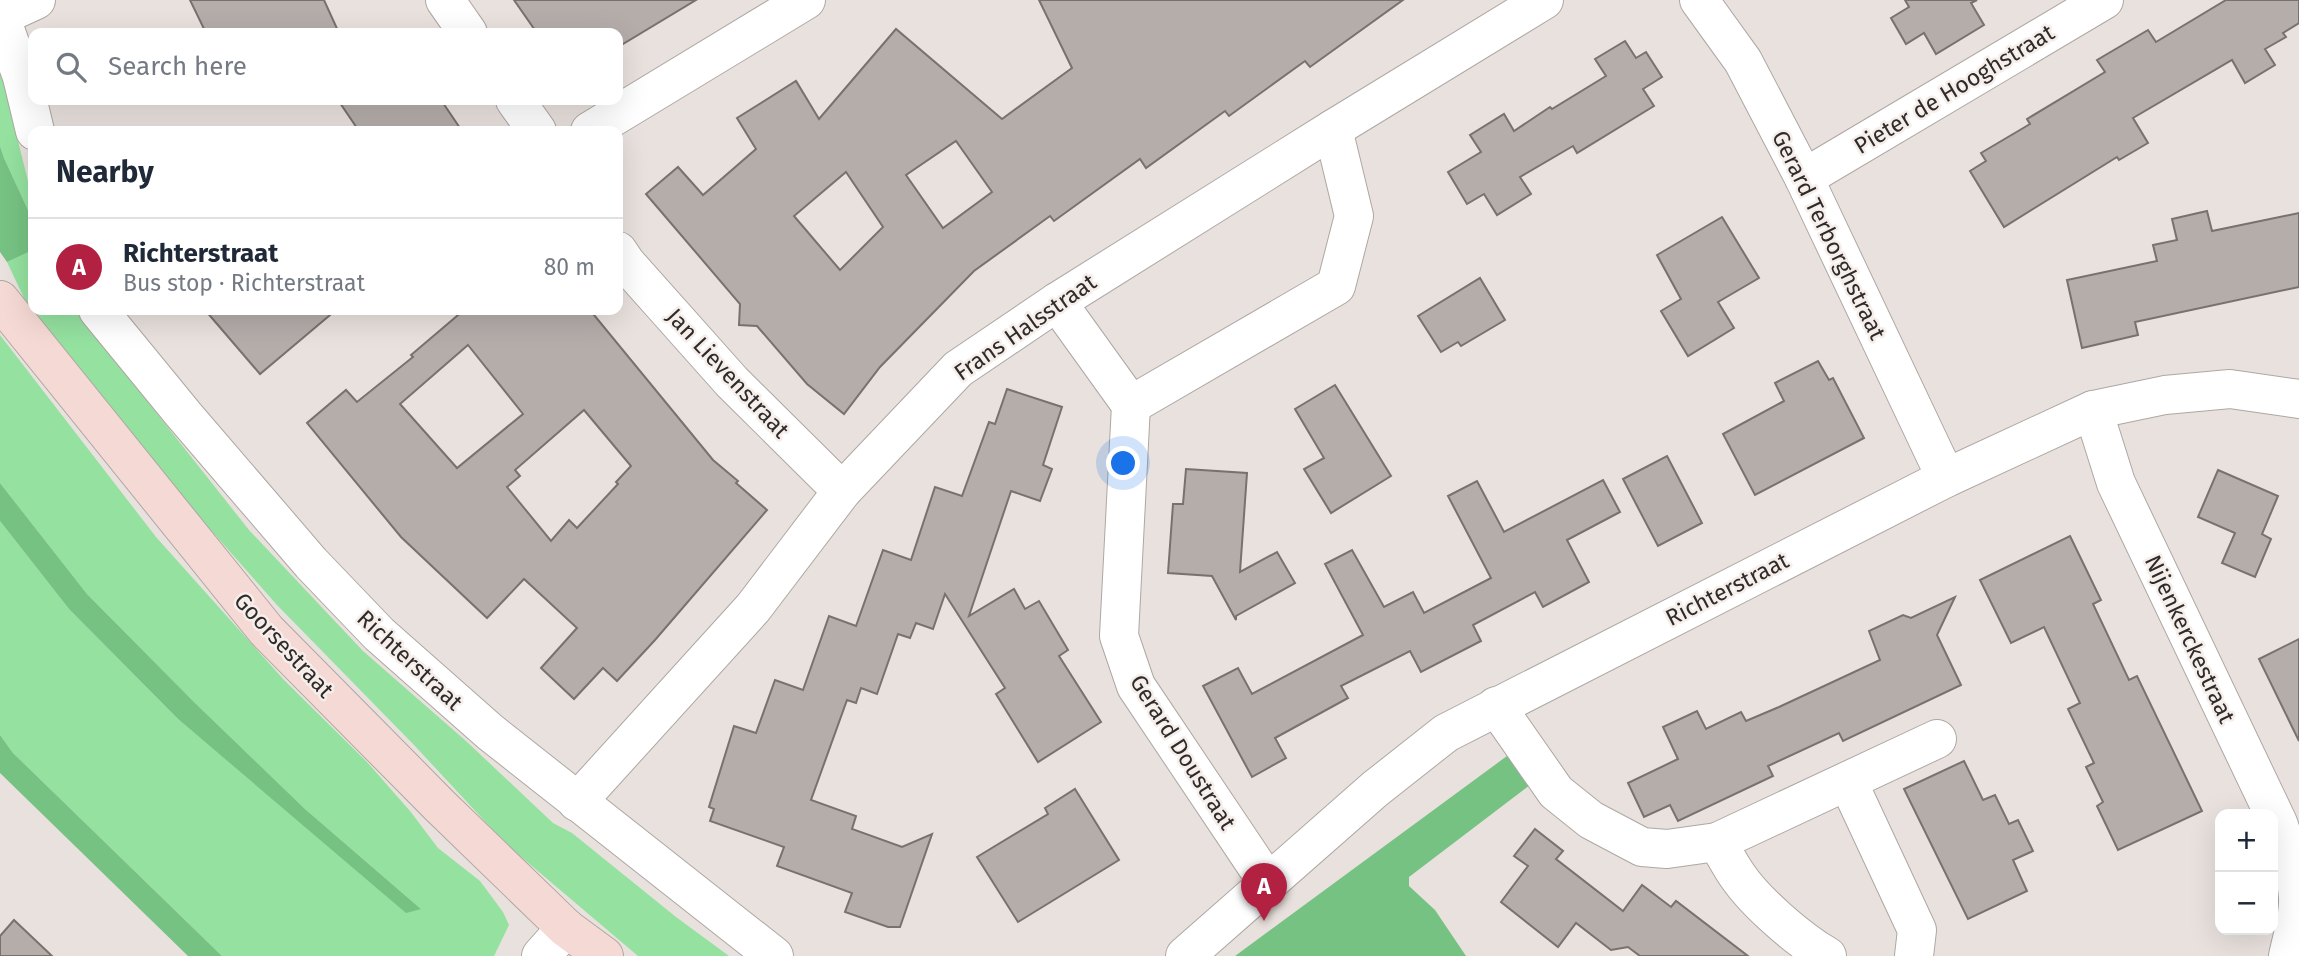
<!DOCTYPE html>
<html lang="en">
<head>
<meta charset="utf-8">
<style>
	:root { --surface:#fff; --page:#f6f6f7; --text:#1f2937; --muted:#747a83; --line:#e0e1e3; --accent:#b32142 }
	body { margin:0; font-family:"Fira Sans",sans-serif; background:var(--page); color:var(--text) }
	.controls { position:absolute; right:21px; bottom:21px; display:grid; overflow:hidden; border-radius:14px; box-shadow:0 7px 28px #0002 }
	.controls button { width:63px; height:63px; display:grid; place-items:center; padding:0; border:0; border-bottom:2px solid var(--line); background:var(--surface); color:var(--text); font:35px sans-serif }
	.you { position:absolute; left:1124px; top:464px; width:24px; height:24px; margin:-18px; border:5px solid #fff; border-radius:50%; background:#1a73e8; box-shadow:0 0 0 10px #1a73e833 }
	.badge { display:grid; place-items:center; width:46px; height:46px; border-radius:50%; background:var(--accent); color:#fff; font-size:23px; font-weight:700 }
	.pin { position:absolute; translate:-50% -58px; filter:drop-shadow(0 2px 4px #0008) }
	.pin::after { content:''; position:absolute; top:37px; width:24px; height:21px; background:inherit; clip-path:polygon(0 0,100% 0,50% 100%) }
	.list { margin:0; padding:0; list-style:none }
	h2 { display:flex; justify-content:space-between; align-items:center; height:91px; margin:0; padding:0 28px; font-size:30px }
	h2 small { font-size:23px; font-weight:400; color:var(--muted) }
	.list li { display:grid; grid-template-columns:46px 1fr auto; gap:21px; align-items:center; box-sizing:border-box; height:98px; padding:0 28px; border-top:2px solid var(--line) }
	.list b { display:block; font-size:26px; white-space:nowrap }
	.list p { margin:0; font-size:23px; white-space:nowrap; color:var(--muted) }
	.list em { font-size:23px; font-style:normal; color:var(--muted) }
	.icon { flex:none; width:38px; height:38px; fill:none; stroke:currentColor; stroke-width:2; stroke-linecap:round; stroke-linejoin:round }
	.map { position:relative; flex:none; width:2299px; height:956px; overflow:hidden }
	.search { position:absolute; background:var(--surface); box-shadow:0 7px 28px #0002; left:28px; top:28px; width:595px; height:77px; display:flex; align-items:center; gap:18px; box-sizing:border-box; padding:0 24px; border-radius:14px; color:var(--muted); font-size:26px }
	.panel { position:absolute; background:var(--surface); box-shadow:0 7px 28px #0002; left:28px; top:126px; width:595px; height:189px; border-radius:14px }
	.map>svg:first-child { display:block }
	.green { fill:#94e1a0 }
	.forest { fill:#76c283 }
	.building { fill:#b5adaa; stroke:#78716e; stroke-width:2; fill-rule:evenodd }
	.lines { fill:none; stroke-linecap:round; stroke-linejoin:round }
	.minor-casing { stroke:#aea7a3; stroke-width:40 }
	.secondary-casing { stroke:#aea7a3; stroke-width:40 }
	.minor { stroke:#fff; stroke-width:38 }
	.secondary { stroke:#f5d9d4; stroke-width:38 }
	.labels { text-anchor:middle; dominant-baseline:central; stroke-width:5; stroke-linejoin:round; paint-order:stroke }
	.street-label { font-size:23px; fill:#2e2b2a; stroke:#f6eeea }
</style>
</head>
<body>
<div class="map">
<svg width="2299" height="956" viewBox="0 0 2299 956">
	<rect width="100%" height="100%" fill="#e9e1dd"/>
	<g class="green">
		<polygon points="0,69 33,201 33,221 4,158 0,146"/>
		<polygon points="33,250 33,310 75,310 249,530 363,651 466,741 553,823 572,833 676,917 729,956 638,956 506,844 414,745 277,605 179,494 31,313 7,262"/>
		<polygon points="0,335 156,537 284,680 367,762 410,811 438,848 480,881 503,912 509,925 494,956 222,956 13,753 0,735 0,521 69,609 178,719 406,912 420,908 305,809 195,703 87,594 0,483"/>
	</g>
	<g class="forest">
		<polygon points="0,146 4,158 33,221 33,250 7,262 0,252"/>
		<polygon points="0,483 87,594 195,703 305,809 421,909 406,913 178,719 69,609 0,521"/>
		<polygon points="0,735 13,753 222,956 188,956 0,773"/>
		<polygon points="1512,755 1530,785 1409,877 1409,886 1435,910 1466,956 1235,956 1507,756"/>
	</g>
	<g class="building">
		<polygon points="190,0 324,0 339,33 206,33"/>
		<polygon points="514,0 696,0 618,47 618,33 537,33"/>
		<path d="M1039,0h364l-93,67 -5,-6 -76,55 -4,-5 -79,57 -6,-9 -86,62 -4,-5 -76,55 -94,96 -36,47 -37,-30 -50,-58 -18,-1 1,-21 -94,-110 32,-27 25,28 53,-46 -19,-31 59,-37 23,38 77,-90 106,90 70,-51zM956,141l36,51 -49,36 -37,-53zM846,172l37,55 -43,43 -46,-54z"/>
		<polygon points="1905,0 1977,0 1971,3 1984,25 1936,54 1924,33 1906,44 1891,18 1909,7"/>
		<polygon points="2226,0 2299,0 2299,23 2283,33 2286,37 2265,49 2275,65 2245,83 2232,60 2133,118 2148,143 2119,160 2117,157 2004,227 1970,171 1986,161 1981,153 2030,124 2027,119 2105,72 2097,60 2148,30 2156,42"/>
		<polygon points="1625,41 1636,58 1646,52 1662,77 1643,89 1654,106 1577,153 1573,146 1520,177 1531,194 1497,215 1484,194 1467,204 1448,172 1481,152 1470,135 1504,114 1514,131 1550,107 1552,109 1606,76 1595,59"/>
		<polygon points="338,100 441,100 462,131 359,131"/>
		<polygon points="2207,211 2212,231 2299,213 2299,287 2135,322 2138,335 2082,348 2067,280 2157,261 2153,245 2177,240 2172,219"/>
		<polygon points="1722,217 1759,278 1718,302 1734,328 1688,356 1661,311 1681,299 1657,255"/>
		<polygon points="1480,278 1505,320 1461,346 1458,342 1441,352 1418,316"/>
		<polygon points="205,310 336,310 260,374"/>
		<path d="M464,310h126l123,150 25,21 -2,2 31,27 -112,130 -38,41 -14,-13 -29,31 -33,-31 36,-40 -53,-49 -37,39 -86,-81 -94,-114 39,-33 11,12 56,-45 -2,-2zM468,345l55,69 -66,54 -57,-64zM584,410l47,56 -15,16 2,2 -41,44 -8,-8 -18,21 -44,-54 13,-11 -5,-6z"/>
		<polygon points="1818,361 1829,380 1833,378 1864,438 1755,495 1723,434 1784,401 1775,383"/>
		<polygon points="1335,385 1391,476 1331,513 1304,469 1324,458 1295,409"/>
		<polygon points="1007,389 1062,407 1043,465 1052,469 1040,501 1011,491 969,616 1014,589 1025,609 1039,601 1068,650 1059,656 1101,722 1038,762 996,694 1005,688 945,594 933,629 916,623 910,638 898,634 877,694 861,688 856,703 847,700 811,800 856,816 852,829 902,847 932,834 900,927 888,927 845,912 852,893 777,866 784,847 710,821 714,809 709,807 734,726 756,733 775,680 803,690 829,616 856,626 883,550 911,560 935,487 962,496 989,422 995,424"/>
		<polygon points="1667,456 1702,523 1658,546 1623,479"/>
		<polygon points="1186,469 1247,473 1240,572 1277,552 1295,583 1236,616 1236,620 1212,576 1168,573 1173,504 1183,504"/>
		<polygon points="2218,470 2278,496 2262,534 2271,539 2255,577 2222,563 2235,533 2198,517"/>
		<polygon points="1603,480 1620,512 1567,540 1589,582 1543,607 1535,592 1473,625 1481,641 1421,672 1410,651 1341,686 1348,698 1275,738 1286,758 1252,777 1203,686 1238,668 1252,694 1363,635 1325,564 1352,550 1384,607 1413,592 1424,613 1491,578 1448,496 1477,481 1504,532"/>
		<polygon points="2070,536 2101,600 2093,604 2129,680 2137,676 2202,811 2118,850 2097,806 2103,802 2086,767 2094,763 2068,709 2080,703 2044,627 2011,643 1980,580"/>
		<polygon points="1955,597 1937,635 1961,685 1843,741 1839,733 1768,766 1773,776 1678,821 1670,805 1644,817 1628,783 1678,759 1663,727 1697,711 1706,729 1741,712 1746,721 1779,707 1880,660 1869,631 1903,615 1911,618"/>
		<polygon points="2299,639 2299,741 2259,659"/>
		<polygon points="1964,761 1983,800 1995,795 2009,824 2018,820 2033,851 2013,860 2027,891 1968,919 1904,789"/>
		<polygon points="1075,789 1119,860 1018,922 977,857 1048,814 1045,808"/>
		<polygon points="1535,829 1563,851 1556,859 1623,911 1642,885 1671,907 1676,901 1748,956 1640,956 1628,947 1611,950 1576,923 1558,947 1501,902 1528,866 1514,856"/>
		<polygon points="14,920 52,956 0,956 0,936"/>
	</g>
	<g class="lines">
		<defs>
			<g id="minor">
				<polyline points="445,0 468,33"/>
				<polyline points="1699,0 1743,61 1804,178 1946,478"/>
				<polyline points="0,15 22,77 35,131"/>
				<polyline points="1,16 36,0"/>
				<polyline points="515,100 537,131"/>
				<polyline points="590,131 806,0"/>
				<polyline points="1804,178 2104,0"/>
				<polyline points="618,251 626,263 732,382 842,491"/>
				<polyline points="1057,302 1131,405 1119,636 1136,686 1268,883"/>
				<polyline points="98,310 184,415 311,563 379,634 490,732 774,956"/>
				<polyline points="1131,405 1336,286 1354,216 1333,129"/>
				<path d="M2093,410l23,73 162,340c8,23 18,48 20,74 1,19 -6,40 -10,59"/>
				<polyline points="1496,706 1556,792 1591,820 1642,847 1667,849 1717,842 1937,739"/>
				<polyline points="1848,782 1917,930 1914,956"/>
				<polyline points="577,802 753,608 842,491 958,369 1057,302 1333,129 1544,0"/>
				<path d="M1717,842c7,11 13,23 20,33 18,27 62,65 90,81"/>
				<polyline points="541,956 566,928"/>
				<polyline points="1185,956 1375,789 1446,733 1946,478 2093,410 2165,395 2230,389 2299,399"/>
			</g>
			<polyline id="secondary" points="0,300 266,630 440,806 566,928 604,956"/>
		</defs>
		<use href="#minor" class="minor-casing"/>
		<use href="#secondary" class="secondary-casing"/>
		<use href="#minor" class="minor"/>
		<use href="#secondary" class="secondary"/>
	</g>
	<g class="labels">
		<g class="street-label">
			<text transform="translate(1954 89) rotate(-31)">Pieter de Hooghstraat</text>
			<text transform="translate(1829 235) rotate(64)">Gerard Terborghstraat</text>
			<text transform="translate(1025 327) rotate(-35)">Frans Halsstraat</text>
			<text transform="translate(728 373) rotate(47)">Jan Lievenstraat</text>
			<text transform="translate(1727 589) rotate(-27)">Richterstraat</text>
			<text transform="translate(2190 639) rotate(65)">Nijenkerckestraat</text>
			<text transform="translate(284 645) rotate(47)">Goorsestraat</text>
			<text transform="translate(410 660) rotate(43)">Richterstraat</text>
			<text transform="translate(1183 752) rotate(58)">Gerard Doustraat</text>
		</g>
	</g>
</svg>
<div class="controls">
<button>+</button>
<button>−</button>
</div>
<div class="you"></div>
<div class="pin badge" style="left:1264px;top:921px">A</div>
<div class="search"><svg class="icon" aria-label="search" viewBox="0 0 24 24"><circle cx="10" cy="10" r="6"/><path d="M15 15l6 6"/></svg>Search here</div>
<section class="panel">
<h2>Nearby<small></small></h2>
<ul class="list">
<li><span class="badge">A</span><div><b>Richterstraat</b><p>Bus stop · Richterstraat</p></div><em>80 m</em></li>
</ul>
</section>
</div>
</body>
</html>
